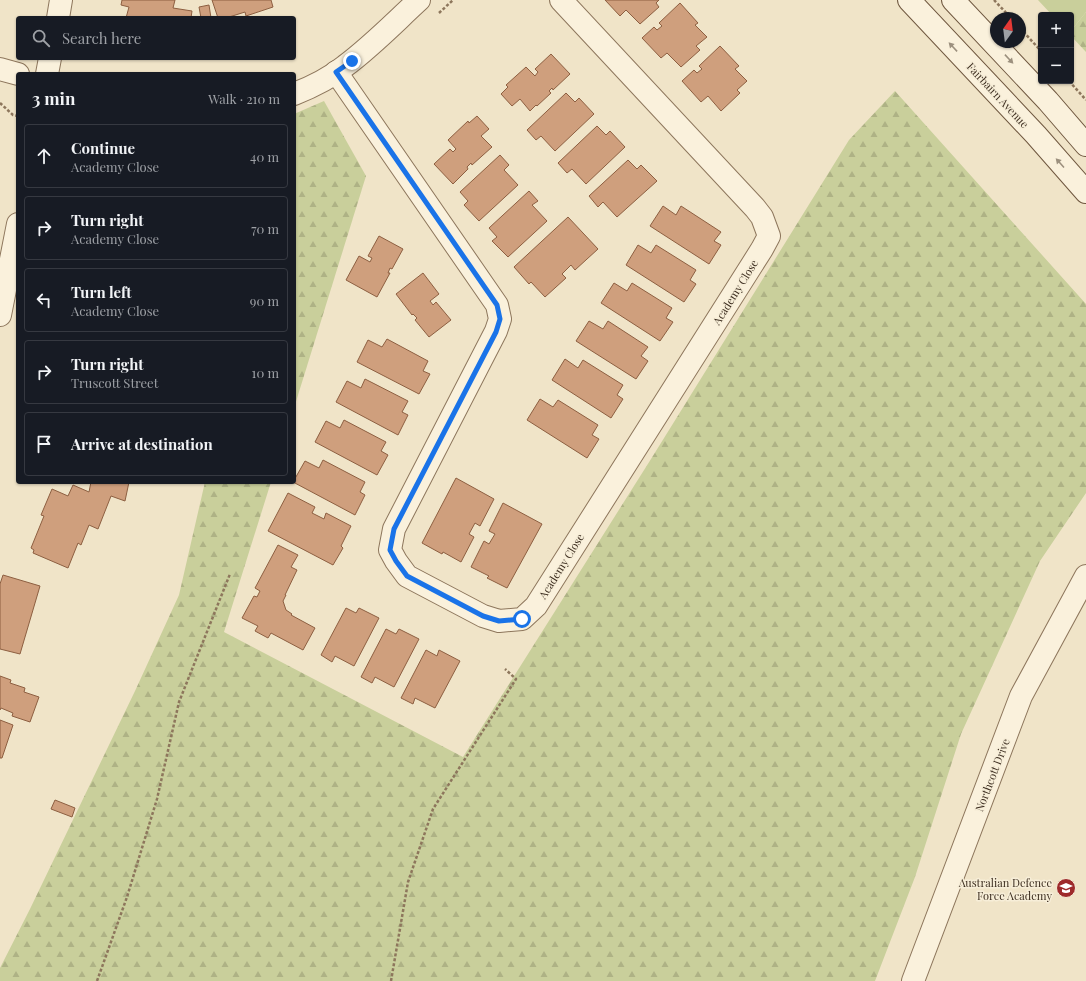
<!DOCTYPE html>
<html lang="en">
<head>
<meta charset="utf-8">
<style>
	:root { --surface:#171b24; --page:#20242c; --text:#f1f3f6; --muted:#9ea1a6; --line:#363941 }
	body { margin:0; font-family:"Playfair Display",serif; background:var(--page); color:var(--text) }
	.controls { position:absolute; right:12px; top:12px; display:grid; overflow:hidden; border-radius:4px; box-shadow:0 1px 3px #0004 }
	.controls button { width:36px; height:36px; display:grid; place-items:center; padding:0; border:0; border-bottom:1px solid var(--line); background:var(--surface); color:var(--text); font:20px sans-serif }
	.compass { position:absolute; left:990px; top:12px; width:36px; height:36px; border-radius:50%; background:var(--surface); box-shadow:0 1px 3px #0004; rotate:14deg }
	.stop { position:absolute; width:12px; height:12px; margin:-9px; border:3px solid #1a73e8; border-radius:50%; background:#fff }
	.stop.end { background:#1a73e8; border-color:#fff; box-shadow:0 1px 4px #0008 }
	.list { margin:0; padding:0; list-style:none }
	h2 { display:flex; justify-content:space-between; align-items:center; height:52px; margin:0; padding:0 16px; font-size:17px }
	h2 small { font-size:13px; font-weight:400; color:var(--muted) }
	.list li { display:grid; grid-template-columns:26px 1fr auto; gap:12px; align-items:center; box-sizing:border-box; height:64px; margin:0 8px 8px; padding:0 8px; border:1px solid var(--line); border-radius:4px }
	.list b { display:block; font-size:15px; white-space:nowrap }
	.list p { margin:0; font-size:13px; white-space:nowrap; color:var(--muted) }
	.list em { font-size:13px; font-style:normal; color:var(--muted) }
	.icon { flex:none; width:22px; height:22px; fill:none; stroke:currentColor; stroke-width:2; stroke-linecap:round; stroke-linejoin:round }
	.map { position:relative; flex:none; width:1086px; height:981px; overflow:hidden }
	.search { position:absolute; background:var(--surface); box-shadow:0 1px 3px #0004; left:16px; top:16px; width:280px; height:44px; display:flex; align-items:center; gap:10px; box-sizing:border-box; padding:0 14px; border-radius:4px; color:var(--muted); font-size:15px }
	.panel { position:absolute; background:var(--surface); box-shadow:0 1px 3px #0004; left:16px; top:72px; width:280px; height:412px; border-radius:4px }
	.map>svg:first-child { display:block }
	.grass { fill:#c9cf9b }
	.forest { fill:url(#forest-firs) }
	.building { fill:#cf9f7d; stroke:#8d5f41 }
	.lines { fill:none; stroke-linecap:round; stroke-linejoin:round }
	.minor-casing { stroke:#8d765c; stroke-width:24 }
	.tertiary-casing { stroke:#8d765c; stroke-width:24 }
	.secondary-casing { stroke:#6f573f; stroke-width:24 }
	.path { stroke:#8d765c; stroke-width:2.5; stroke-dasharray:3 2; stroke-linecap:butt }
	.minor { stroke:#faf1dc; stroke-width:22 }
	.tertiary { stroke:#faf1dc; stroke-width:22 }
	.secondary { stroke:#faf1dc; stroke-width:22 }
	.oneway { fill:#9c907e }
	.route { stroke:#1a73e8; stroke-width:5 }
	.labels { text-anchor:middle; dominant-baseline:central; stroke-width:3; stroke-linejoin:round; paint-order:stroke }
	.street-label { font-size:11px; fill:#3d2e20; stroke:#f7eed8 }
	.poi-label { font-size:11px; fill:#3d2e20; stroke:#f7eed8; text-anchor:end }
</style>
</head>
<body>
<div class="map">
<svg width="1086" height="981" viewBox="0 0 1086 981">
	<defs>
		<pattern id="forest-firs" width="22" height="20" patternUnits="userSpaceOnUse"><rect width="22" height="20" fill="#c9cf9b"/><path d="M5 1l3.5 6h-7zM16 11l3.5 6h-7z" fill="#aeb285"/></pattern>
	</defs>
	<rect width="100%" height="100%" fill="#f0e4c8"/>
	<polygon class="grass" points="1038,0 1086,0 1086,12 1071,31 1071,15 1052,15"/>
	<g class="forest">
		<polygon points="1086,12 1086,52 1071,36 1071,31"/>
		<polygon points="895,91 1086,304 1086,493 1040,561 961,734 915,877 875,981 0,981 0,968 30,909 135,691 179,595 205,482 271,482 224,632 463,757 651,459 849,140"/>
		<polygon points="324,101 366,176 294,408 294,114"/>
	</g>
	<g class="building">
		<polygon points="122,0 175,0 173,8 192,11 191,18 126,18 129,7 121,5"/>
		<polygon points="212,0 271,0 273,7 246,16 245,12 226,18 218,18"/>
		<polygon points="605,0 659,0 656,3 659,7 640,24 626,10 620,16"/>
		<polygon points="680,3 698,23 695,25 707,37 696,46 700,50 681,67 667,53 661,58 642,38 654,27 657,30 662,26 659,23"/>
		<polygon points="209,5 211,18 201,18 199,7"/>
		<polygon points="720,46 739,66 735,69 747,81 737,90 740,93 721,111 708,96 701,102 682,81 694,70 697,73 702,69 699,66"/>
		<polygon points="551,54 570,74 553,90 552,88 549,91 551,93 537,106 536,105 530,111 520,99 512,106 501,94 508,87 506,85 526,67 535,76 538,72 535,69"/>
		<polygon points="566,93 575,102 579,98 594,114 555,151 541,136 536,140 527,130"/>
		<polygon points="477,116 489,129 481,136 492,147 472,165 471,163 467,167 468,169 453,184 434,164 450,149 453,152 456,149 448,140 468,121 469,123"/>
		<polygon points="597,126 606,135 610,131 625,147 586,184 572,169 567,173 558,163"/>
		<polygon points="500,155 509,165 504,170 518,185 479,221 464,205 468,201 460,192"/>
		<polygon points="628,160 637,169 641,165 657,181 617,217 603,202 598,207 589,196"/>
		<polygon points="529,191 538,201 532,205 547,221 508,257 492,241 497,237 489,228"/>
		<polygon points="663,206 676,215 681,206 721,232 714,241 721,245 709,264 650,226"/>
		<polygon points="568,217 598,249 575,270 571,265 562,274 566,278 545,297 531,282 529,284 514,267"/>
		<polygon points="379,236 403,249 392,269 390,268 388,273 390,273 377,297 346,280 359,256 370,262 372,258 368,256"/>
		<polygon points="638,245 651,253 656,245 696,270 690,280 696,284 684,302 626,265"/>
		<polygon points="423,273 439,294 430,301 433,305 436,302 451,320 429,337 415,320 417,318 413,314 412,315 396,294"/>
		<polygon points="614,283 627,291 632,283 672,308 666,318 673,322 660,341 601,303"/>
		<polygon points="589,321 603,329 608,321 648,347 641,356 648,361 636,379 576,341"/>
		<polygon points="387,339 428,361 423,371 430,374 419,394 357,362 368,340 382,347"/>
		<polygon points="565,359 578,368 583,360 623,385 617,395 623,399 611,418 552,380"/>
		<polygon points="365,379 408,401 402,412 408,415 398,435 336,402 347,381 361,388"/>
		<polygon points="540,399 553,407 558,400 598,425 592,435 599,439 587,458 527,420"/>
		<polygon points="344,420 386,442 381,451 388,455 377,475 315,442 326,421 340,428"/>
		<polygon points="323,460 365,482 360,492 365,495 355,515 293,482 305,461 319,468"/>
		<polygon points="456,478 494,499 480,526 475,523 469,534 474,537 461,562 443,552 442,554 422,543"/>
		<polygon points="91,482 129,482 125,501 111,496 98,529 89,525 81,545 78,543 68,568 33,553 34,550 31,548 44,516 41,515 52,489 68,496 73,485 89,492"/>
		<polygon points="288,493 315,507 312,513 324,519 326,513 351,526 341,546 343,548 333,565 268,531"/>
		<polygon points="503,503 542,524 507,588 487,578 489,576 471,567 484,541 489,544 495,534 489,531"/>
		<polygon points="278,545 298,555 291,567 297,570 285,595 286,595 283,601 286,610 292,614 291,615 315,628 303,650 271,633 268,638 255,631 258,626 242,618 254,596 257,597 260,591 255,588"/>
		<polygon points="3,575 40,586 20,654 0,649 0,584"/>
		<polygon points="346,608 356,613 359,608 379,618 354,666 335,656 332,662 321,655"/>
		<polygon points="386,629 396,634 399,629 419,639 394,687 375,677 372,683 361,677"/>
		<polygon points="426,650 437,656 439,650 460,661 435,708 415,698 413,704 401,698"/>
		<polygon points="0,676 11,680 10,683 25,688 24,692 39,697 30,722 12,716 13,713 1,708 0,710"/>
		<polygon points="0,720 13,725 2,758 0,758"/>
		<polygon points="55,800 75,808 72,817 51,809"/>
	</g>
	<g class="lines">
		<defs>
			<g id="minor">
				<polyline points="58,18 61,0"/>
				<polyline points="336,72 497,305 500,319 496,331 394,529 390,550 396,561 407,576 483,616 499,621 522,619 536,606 762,249 769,236 762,217 755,208 561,0"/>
				<polyline points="47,74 50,58"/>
				<polyline points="0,315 18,224"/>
			</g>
			<g id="tertiary">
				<polyline points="0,69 18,74"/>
				<path d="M294,94c18,-7 36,-16 51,-28 27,-20 50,-44 74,-66"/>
				<polyline points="913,981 1021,696 1086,576"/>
			</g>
			<g id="secondary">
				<polyline points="909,0 1036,135 1086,192"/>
				<polyline points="953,0 1048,101 1086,145"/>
			</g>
		</defs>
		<use href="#minor" class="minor-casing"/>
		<use href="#tertiary" class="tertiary-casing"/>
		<use href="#secondary" class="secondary-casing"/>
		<g class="path">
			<polyline points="994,0 1011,18"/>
			<polyline points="439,13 453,0"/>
			<polyline points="1020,28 1041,51"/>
			<polyline points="1069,81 1086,100"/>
			<polyline points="0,103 13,115 18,116"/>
			<polyline points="97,981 127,897 157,799 179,702 230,574"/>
			<polyline points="391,981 408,882 433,809 516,679 505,669"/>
		</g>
		<use href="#minor" class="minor"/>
		<use href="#tertiary" class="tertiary"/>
		<use href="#secondary" class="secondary"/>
	</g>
	<defs><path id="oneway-solid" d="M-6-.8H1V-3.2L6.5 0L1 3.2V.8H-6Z"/></defs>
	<g class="oneway">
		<use href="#oneway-solid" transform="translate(953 47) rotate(-133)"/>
		<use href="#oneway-solid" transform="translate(1009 59) rotate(47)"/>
		<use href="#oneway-solid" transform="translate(1060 163) rotate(-132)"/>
	</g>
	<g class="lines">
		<polyline class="route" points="352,61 336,72 497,305 500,319 496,332 394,529 390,550 396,561 407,576 483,616 499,621 522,619"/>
	</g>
	<defs>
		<symbol id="university-disc" viewBox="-11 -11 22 22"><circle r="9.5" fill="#9e2a2b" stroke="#f7eed8"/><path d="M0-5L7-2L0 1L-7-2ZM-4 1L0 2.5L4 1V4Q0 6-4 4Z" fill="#fff"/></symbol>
	</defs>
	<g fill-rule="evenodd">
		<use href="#university-disc" x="1055" y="877" width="22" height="22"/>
	</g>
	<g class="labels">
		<g class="street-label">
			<text transform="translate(998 95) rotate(47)">Fairbairn Avenue</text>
			<text transform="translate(735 292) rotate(-58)">Academy Close</text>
			<text transform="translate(561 566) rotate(-58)">Academy Close</text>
			<text transform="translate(992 775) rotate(-69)">Northcott Drive</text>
		</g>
		<g class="poi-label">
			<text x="1052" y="882">Australian Defence<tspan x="1052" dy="13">Force Academy</tspan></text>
		</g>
	</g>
</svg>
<div class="controls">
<button>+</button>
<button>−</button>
</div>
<svg class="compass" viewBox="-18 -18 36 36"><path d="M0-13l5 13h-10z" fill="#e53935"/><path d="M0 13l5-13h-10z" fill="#9ea1a6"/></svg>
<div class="stop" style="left:522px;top:619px"></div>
<div class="stop end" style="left:352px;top:61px"></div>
<div class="search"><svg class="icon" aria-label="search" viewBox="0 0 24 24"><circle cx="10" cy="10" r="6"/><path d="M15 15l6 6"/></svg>Search here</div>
<section class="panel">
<h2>3 min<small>Walk · 210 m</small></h2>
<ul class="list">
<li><svg class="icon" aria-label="ahead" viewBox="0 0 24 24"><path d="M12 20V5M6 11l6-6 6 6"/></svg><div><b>Continue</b><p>Academy Close</p></div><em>40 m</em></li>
<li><svg class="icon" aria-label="right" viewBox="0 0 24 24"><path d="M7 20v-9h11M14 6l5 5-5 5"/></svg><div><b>Turn right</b><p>Academy Close</p></div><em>70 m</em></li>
<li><svg class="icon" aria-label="left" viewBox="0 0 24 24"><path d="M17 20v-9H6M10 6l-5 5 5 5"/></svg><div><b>Turn left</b><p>Academy Close</p></div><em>90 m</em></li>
<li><svg class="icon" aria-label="right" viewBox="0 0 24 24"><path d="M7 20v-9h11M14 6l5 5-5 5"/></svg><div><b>Turn right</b><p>Truscott Street</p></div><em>10 m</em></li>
<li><svg class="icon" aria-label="arrive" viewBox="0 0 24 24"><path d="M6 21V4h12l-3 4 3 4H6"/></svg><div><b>Arrive at destination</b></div></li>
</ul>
</section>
</div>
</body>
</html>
